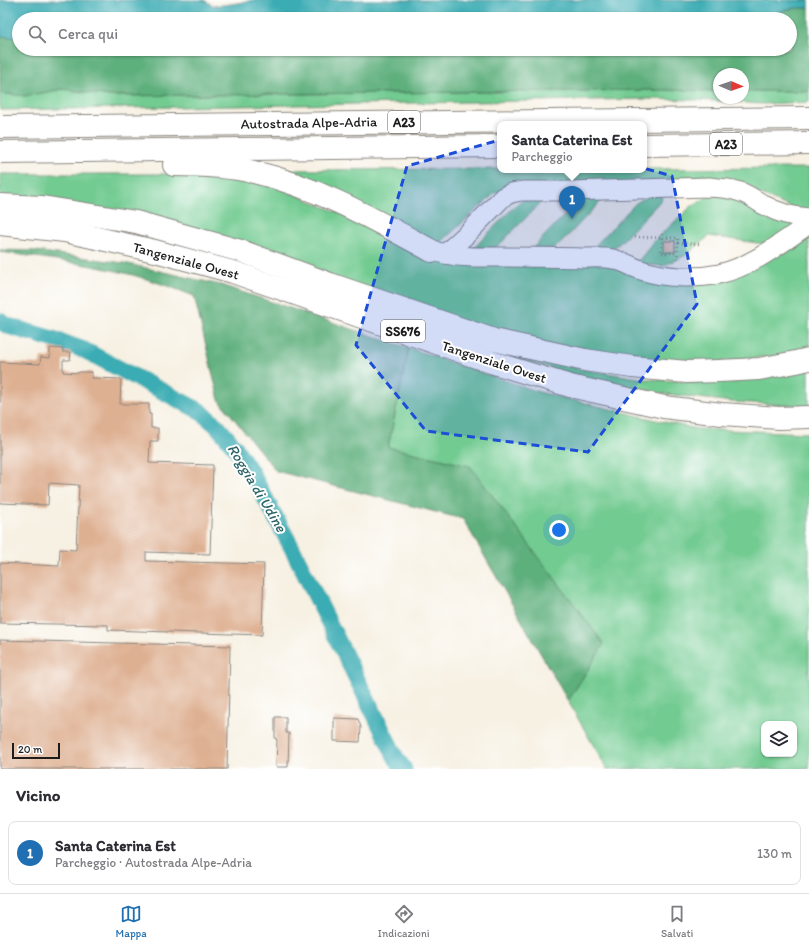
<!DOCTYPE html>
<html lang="it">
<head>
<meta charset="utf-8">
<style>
	:root { --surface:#fff; --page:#f7f7f7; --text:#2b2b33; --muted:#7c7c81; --line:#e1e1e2; --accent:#1f6fb2 }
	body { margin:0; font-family:Itim,sans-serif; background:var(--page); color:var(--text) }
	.controls { position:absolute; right:12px; bottom:12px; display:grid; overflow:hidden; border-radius:8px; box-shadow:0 1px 3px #0004 }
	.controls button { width:36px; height:36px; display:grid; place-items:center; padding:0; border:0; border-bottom:1px solid var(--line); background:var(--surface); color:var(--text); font:20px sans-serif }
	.compass { position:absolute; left:713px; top:68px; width:36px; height:36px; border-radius:50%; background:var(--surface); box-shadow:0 1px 3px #0004; rotate:92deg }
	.scale { position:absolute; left:12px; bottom:10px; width:48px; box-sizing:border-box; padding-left:4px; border:2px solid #1c1c1c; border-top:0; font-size:11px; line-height:14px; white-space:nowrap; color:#1c1c1c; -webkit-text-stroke:3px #fff; paint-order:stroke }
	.you { position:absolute; left:559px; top:530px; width:14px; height:14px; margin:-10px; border:3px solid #fff; border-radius:50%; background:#1a73e8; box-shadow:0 0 0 6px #1a73e833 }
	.badge { display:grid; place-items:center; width:26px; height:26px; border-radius:50%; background:var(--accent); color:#fff; font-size:13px; font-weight:700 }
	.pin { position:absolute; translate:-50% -33px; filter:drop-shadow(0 1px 2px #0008) }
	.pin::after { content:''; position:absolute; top:21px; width:14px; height:12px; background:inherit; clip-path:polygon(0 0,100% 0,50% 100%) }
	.popup { position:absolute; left:497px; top:121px; width:150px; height:52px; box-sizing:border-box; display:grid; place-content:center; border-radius:8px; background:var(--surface); filter:drop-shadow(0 1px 3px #0005); font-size:13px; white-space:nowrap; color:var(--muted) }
	.popup b { font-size:15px; color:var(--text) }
	.popup::after { content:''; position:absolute; left:50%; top:100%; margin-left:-8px; border:8px solid transparent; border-top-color:var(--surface) }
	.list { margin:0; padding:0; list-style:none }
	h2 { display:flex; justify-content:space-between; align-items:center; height:52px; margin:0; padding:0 16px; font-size:17px }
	h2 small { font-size:13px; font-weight:400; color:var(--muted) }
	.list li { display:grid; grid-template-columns:26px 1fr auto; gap:12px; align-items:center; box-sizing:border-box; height:64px; margin:0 8px 8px; padding:0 8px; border:1px solid var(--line); border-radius:8px }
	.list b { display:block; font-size:15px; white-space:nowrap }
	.list p { margin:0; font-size:13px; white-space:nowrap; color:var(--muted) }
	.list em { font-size:13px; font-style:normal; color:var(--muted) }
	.icon { flex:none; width:22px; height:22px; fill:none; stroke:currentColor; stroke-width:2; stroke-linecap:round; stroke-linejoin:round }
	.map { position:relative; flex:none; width:809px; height:769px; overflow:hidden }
	.search { position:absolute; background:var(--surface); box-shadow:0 1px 3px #0004; left:12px; right:12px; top:12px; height:44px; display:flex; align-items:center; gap:10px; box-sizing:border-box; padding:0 14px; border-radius:22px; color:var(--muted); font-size:15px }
	.sheet { height:124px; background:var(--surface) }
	nav { display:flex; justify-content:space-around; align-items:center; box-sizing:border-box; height:56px; border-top:1px solid var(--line); background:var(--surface); font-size:11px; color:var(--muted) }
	nav a { display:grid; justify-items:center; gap:2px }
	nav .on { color:var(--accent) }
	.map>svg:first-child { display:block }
	.green { fill:#72cb91; stroke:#477456; fill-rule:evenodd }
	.forest { fill:#5daf7b; stroke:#3c664c }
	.water { fill:#3bacb3; stroke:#2c6468 }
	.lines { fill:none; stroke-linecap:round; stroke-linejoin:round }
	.canal { stroke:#3bacb3; stroke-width:17 }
	.building { fill:#deb092 }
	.minor-casing { stroke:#8a8680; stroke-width:21 }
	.highway-casing { stroke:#8a8680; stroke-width:24 }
	.path { stroke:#8a8680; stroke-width:2.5; stroke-dasharray:1 3; stroke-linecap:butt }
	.minor { stroke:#fff; stroke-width:19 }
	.highway { stroke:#fff; stroke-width:22 }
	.marked { fill:#1d4ed8; fill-opacity:0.2; stroke:#1d4ed8; stroke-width:3; stroke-dasharray:8 5; stroke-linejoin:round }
	.labels { text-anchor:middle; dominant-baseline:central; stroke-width:4; stroke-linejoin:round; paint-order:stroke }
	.shield { fill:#fff; stroke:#606060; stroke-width:1 }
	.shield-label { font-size:13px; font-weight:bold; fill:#1c1c1c }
	.street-label { font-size:14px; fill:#1c1c1c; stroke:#fff }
	.water-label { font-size:15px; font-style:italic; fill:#2c6468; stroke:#fff }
</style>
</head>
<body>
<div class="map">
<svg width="809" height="769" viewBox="0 0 809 769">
	<rect width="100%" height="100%" fill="#fff"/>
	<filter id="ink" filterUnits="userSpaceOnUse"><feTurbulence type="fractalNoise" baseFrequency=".025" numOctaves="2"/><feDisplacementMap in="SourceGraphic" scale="8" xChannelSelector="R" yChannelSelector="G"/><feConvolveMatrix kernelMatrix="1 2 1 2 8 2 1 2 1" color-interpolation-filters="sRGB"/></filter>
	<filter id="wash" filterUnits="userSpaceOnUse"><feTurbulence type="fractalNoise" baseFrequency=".012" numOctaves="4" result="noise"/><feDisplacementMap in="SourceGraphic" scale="16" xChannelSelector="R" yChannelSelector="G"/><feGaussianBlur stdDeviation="0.9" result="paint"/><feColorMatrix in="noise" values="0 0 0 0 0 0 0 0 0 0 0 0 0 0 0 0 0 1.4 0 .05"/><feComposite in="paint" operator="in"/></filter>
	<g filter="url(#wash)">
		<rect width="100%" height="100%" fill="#f7f1e3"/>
		<g class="green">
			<polygon points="63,89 110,96 658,90 719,91 719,98 743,98 743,91 809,91 809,102 763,104 699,100 649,99 0,110 0,93 25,96"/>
			<polygon points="809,168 809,212 804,213 759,194 496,192 439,244 286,170 500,169 500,170 644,170 644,169"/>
			<polygon points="0,174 177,174 209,175 273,185 400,239 605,264 690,283 809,232 809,350 796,353 748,359 704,363 657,362 554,346 0,195"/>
			<path d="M661,195l1,4 -41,43c-13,10 -13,10 -28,6l43,-45 11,-6z"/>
			<polygon points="726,195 799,225 770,244 757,243 709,236 686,255 663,266 636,264 657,238 693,205 709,196"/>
			<polygon points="600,196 602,200 561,243 553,249 533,248 575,204 587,198"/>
			<polygon points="523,200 543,200 502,242 495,248 474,248 517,204"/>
			<polygon points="442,334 580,369 645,379 694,382 809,370 809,406 732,402 658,393 575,375 507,356"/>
			<path d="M409,348l130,44 117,28 41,9 112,4v336h-202l-39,-68 35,-57 -133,-177 -82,-20zM764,724h30v30h-30z"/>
		</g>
		<g class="forest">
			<polygon points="795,8 809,8 809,91 743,91 743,74 719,74 719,91 657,90 110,96 63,89 25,96 0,93 0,36 19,38 19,49 352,49 428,50 513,49 653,49 699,50 703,49 790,49 790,19 744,19 769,16 781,11"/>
			<path d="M0,250l35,1 89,12 97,22 188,63 -21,99 82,19 134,178 -36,57 -105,-182 -187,-48 -57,-71 -25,-104c-20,-8 -40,-15 -61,-21 -44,-11 -89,-17 -133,-23z"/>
		</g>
		<polygon class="water" points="0,0 204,0 214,6 231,4 255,0 809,0 809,8 795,8 781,11 769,16 744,19 19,19 19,38 0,36"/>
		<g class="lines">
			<polyline class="canal" points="0,321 8,326 56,340 84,350 200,411 217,426 234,446 251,472 292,548 396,758 404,769"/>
		</g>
		<g id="blocks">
			<g class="building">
				<rect x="664" y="241" width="11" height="11"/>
				<polygon points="50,348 63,349 63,352 71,352 70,360 63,360 63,372 79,373 79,372 92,372 92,378 121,379 120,404 149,404 149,414 151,414 151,428 158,428 158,441 150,441 149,463 213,465 210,554 146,552 146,561 264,564 262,635 108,630 108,625 0,623 0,563 59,566 60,549 76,550 79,485 49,483 48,505 0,503 0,362 40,364 41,357 50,358"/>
				<polygon points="0,640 230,646 227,769 0,769"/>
				<polygon points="275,717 286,717 286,733 289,733 288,767 276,767 277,739 275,739"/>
				<polygon points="334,718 358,719 361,727 360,742 334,741"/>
			</g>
		</g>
	</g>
	<g filter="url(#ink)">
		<use href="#blocks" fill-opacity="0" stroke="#8a8680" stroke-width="1"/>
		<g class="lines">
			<defs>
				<g id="minor">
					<path d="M437,252c21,6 42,5 64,5 27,0 54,0 82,1 9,0 20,-1 30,1 10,2 19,8 28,11 24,8 54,9 78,4 34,-8 62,-31 90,-50"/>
					<path d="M445,254l24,-22 34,-35 8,-4 11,-2h45l142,-4c9,1 19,1 28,4 10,2 18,9 27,14 14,8 29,12 45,13"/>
				</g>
				<g id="highway">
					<polyline points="0,127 809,118"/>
					<polyline points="644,145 809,143"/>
					<polyline points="0,152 500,146"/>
					<path d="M174,165c27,0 53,1 80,7 64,15 121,48 178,79"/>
					<polyline points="0,205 42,207 136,222 241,251 330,284 494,340 585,360 632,367 687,372 719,371 759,369 796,362 809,359"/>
					<polyline points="0,224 65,231 155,251 233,272 491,362 570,386 664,407 722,414 779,418 809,417"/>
				</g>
			</defs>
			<use href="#minor" class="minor-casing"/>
			<use href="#highway" class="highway-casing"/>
			<g class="path">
				<polyline points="662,234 661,253 677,253"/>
				<polyline points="635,237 678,238 678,243 699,244"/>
				<polyline points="677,259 678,243"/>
			</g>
			<use href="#minor" class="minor"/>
			<use href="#highway" class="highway"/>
		</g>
	</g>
	<path class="marked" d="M521,134l151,42 25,128 -109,148 -162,-21 -70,-86 51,-179z"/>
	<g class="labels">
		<g class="shield">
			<rect x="388" y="111" width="32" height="22" rx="3"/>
			<rect x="710" y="133" width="32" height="22" rx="3"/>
			<rect x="381" y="320" width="44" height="22" rx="3"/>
		</g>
		<g class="shield-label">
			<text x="404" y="122">A23</text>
			<text x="726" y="144">A23</text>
			<text x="403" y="331">SS676</text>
		</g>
		<g class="street-label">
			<text transform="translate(309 123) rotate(-1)">Autostrada Alpe-Adria</text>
			<text transform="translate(186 261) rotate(15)">Tangenziale Ovest</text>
			<text transform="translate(494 362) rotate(18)">Tangenziale Ovest</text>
		</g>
		<g class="water-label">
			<text transform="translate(257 488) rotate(59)">Roggia di Udine</text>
		</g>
	</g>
</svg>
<div class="controls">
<button><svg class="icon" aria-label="layers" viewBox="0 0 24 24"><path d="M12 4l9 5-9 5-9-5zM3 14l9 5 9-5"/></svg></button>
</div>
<svg class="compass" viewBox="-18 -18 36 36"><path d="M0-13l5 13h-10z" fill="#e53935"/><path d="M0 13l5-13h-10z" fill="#7c7c81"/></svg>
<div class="scale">20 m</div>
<div class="you"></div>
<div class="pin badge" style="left:572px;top:219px">1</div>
<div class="popup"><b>Santa Caterina Est</b>Parcheggio</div>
<div class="search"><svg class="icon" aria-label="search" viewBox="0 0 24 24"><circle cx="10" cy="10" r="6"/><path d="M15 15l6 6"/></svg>Cerca qui</div>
</div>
<section class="sheet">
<h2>Vicino<small></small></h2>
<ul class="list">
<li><span class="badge">1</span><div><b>Santa Caterina Est</b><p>Parcheggio · Autostrada Alpe-Adria</p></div><em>130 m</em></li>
</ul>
</section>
<nav>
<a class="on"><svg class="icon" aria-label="map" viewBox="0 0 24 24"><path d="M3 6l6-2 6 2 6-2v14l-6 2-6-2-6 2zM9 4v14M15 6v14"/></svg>Mappa</a>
<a><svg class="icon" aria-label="directions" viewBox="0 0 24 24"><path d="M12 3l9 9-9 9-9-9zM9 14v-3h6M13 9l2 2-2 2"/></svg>Indicazioni</a>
<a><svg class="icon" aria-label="saved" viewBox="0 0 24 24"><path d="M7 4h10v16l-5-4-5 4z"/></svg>Salvati</a>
</nav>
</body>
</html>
